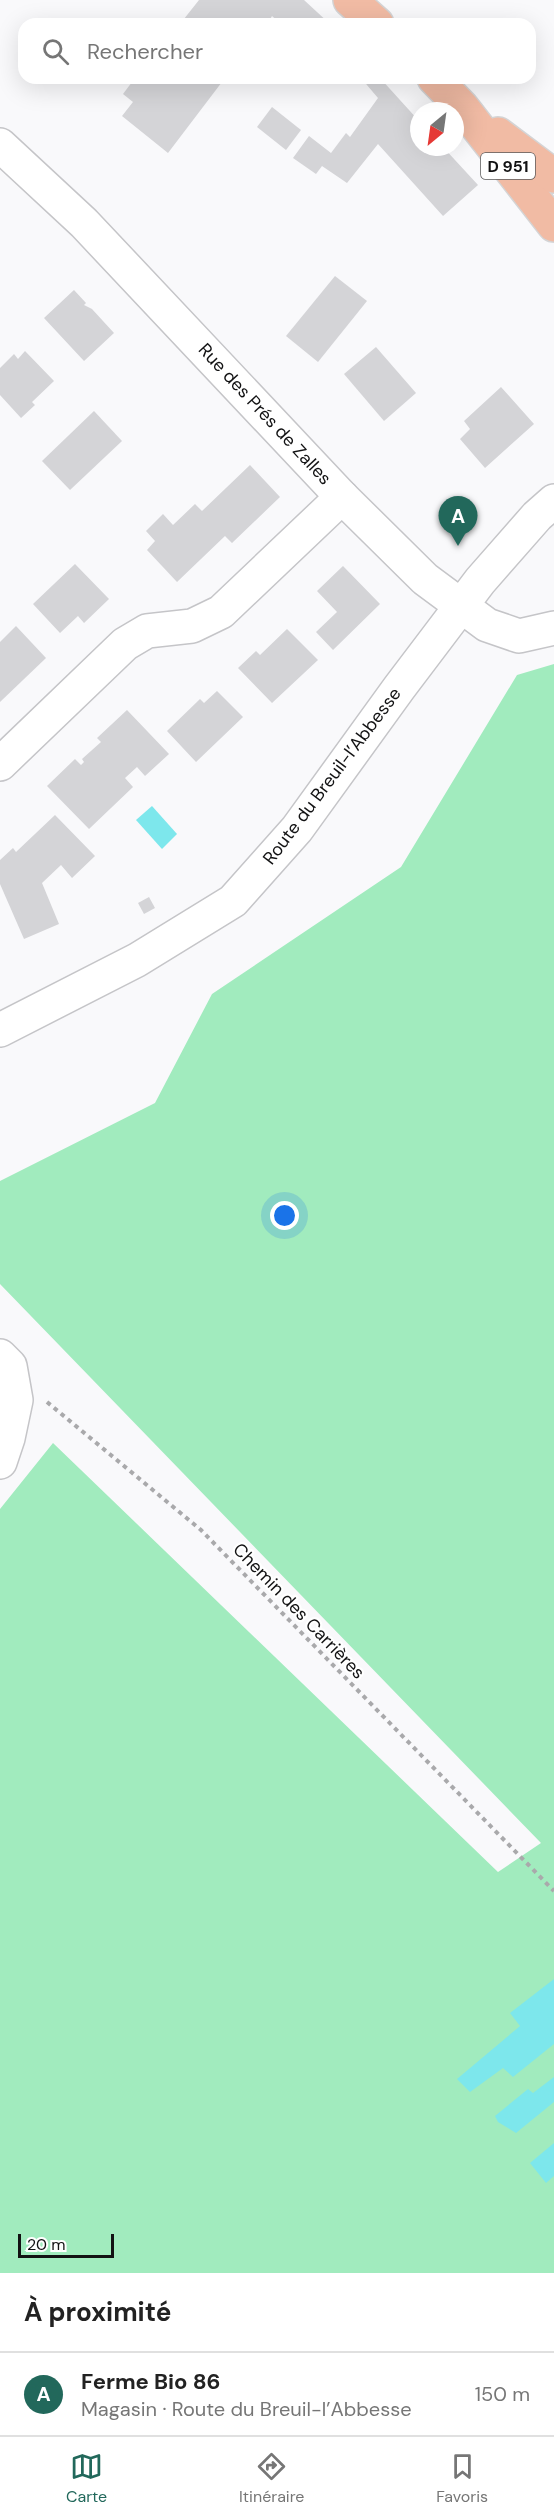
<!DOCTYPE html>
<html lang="fr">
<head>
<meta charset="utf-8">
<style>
	:root { --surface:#fff; --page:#f2f2f2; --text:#222; --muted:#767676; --line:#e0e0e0; --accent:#22685b }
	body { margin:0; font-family:"DM Sans",sans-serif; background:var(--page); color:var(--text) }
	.compass { position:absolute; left:410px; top:102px; width:54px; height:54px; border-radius:50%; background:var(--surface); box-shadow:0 6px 24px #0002; rotate:209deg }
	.scale { position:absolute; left:18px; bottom:15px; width:96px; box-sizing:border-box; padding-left:6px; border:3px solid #121213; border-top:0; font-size:16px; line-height:21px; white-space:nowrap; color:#121213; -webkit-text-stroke:4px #fff; paint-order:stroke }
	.you { position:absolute; left:285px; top:1216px; width:21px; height:21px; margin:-15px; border:4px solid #fff; border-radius:50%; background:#1a73e8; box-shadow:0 0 0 9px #1a73e833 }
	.badge { display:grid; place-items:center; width:39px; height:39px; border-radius:50%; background:var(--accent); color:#fff; font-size:20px; font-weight:700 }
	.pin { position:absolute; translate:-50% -50px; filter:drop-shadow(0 2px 3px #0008) }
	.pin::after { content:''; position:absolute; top:32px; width:21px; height:18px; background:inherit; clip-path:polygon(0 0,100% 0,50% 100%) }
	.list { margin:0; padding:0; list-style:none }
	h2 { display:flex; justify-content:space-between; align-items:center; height:78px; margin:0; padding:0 24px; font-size:26px }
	h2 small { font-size:20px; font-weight:400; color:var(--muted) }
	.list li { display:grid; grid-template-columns:39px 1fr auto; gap:18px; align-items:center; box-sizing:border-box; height:84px; padding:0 24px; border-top:2px solid var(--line) }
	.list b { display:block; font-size:22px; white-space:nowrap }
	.list p { margin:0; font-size:20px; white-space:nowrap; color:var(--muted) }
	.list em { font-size:20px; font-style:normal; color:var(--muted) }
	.icon { flex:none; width:33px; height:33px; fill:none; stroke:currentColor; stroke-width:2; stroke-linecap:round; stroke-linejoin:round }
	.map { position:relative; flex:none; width:554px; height:2273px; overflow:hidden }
	.search { position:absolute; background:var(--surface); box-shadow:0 6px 24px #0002; left:18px; right:18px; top:18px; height:66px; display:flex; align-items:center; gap:15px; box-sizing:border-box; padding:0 21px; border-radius:18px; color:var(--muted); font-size:22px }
	.sheet { height:162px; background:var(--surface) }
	nav { display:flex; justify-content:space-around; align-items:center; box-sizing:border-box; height:84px; border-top:2px solid var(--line); background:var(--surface); font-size:16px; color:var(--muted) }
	nav a { display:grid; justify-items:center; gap:3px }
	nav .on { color:var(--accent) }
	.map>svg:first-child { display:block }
	.green { fill:#a1ebbe }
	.water { fill:#7de7ec }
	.building { fill:#d4d4d7 }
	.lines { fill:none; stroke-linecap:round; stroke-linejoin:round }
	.minor-casing { stroke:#c5c5c8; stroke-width:36 }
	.major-casing { stroke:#d4d4d5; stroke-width:36 }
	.path { stroke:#a9a9ab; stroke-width:4; stroke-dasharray:4.5 4.5; stroke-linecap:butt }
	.minor { stroke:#fff; stroke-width:33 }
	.major { stroke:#f1bba4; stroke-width:33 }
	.labels { text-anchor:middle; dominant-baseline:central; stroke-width:4.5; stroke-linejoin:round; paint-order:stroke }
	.shield { fill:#fff; stroke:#59595a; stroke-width:1.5 }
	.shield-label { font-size:16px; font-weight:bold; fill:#121213 }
	.street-label { font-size:18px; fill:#121213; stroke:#fff }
</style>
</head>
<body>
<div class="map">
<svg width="554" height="2273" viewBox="0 0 554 2273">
	<rect width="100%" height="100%" fill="#f9f9fb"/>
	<polygon class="green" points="554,664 554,2273 0,2273 0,1509 53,1443 498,1872 541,1843 0,1284 0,1181 155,1103 212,994 401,867 517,675"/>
	<g class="water">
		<polygon points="152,806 177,834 162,849 136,820"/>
		<polygon points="554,1979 554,2044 513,2077 503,2068 470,2092 457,2079 520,2026 510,2013"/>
		<polygon points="554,2077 554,2102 516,2133 498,2122 495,2116 528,2089 533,2093"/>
		<polygon points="554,2143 554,2176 546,2183 530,2163"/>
	</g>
	<g class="building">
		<polygon points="199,0 304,0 330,24 281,24 272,16 267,24 180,24"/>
		<polygon points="135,78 225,78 168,153 122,116 133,102 123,94"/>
		<polygon points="361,78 380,78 419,121 419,147 443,147 478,185 443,216 378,144 347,183 322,166 316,174 293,158 309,136 331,153 346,133 350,137 378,98"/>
		<polygon points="272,107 301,130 286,150 257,127"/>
		<polygon points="335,276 367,301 318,362 286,336"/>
		<polygon points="74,290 86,303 84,305 92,309 114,333 84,361 44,318"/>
		<polygon points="376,347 416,393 384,421 344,374"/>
		<polygon points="25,351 54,381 32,402 35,405 21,418 0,395 0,368 14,354 18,359"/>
		<polygon points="501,387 534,424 485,468 460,439 470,429 464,421"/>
		<polygon points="94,411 122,441 70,490 42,461"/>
		<polygon points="250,465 280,497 232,543 225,536 177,582 147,550 155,541 146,531 163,514 173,525 195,504 202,511"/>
		<polygon points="75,564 109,599 84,623 78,616 60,633 33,604"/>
		<polygon points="343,566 380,604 333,650 316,632 337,612 317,591"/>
		<polygon points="16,626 46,658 0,702 0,642"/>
		<polygon points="287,629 318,660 272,703 238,668 256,651 260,655"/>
		<polygon points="217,691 243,717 196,762 167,731 200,699 204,703"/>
		<polygon points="127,710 169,754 145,776 137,767 125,778 133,787 89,829 47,786 75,759 81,765 84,762 82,759 101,742 97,738"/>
		<polygon points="55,815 95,856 72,878 61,865 42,883 59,924 24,939 0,884 0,860 13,848 16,852"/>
		<polygon points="149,897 155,908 144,914 138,903"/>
	</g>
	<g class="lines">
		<defs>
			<g id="minor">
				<polyline points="0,145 84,223 342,497 425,579 487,625 519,636 554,628"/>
				<polyline points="0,764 125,644 147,631 192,626 221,612 342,497"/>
				<polyline points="0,1030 137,960 233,901 297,829 399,688 480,581 537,516 554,501"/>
				<polyline points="0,1356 10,1366 16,1400 8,1438 0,1462"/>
			</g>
			<g id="major">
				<polyline points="350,0 377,24"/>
				<polyline points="434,78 462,107 554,225"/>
				<polyline points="498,134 554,176"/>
			</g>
		</defs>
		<use href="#minor" class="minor-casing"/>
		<use href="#major" class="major-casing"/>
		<polyline class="path" points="47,1402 201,1530 554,1891"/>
		<use href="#minor" class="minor"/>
		<use href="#major" class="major"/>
	</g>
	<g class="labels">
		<rect class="shield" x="481" y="153" width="54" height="26" rx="4.5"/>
		<g class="shield-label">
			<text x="508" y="166">D 951</text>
		</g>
		<g class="street-label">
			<text transform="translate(265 414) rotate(47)">Rue des Prés de Zalles</text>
			<text transform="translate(332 776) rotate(-53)">Route du Breuil-l’Abbesse</text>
			<text transform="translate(299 1611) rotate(46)">Chemin des Carrières</text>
		</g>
	</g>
</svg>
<svg class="compass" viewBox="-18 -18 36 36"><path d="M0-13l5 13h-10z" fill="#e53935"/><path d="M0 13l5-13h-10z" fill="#767676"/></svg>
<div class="scale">20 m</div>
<div class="you"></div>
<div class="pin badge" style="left:458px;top:546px">A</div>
<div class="search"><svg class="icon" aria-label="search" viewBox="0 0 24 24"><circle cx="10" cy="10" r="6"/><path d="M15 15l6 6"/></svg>Rechercher</div>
</div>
<section class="sheet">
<h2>À proximité<small></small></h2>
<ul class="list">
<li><span class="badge">A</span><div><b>Ferme Bio 86</b><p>Magasin · Route du Breuil-l’Abbesse</p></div><em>150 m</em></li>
</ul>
</section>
<nav>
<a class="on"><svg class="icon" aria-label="map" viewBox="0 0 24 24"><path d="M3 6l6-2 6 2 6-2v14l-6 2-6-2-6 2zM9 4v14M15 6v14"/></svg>Carte</a>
<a><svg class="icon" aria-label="directions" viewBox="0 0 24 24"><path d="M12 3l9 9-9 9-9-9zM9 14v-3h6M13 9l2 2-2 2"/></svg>Itinéraire</a>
<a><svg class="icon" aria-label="saved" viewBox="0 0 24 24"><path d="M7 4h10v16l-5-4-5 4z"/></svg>Favoris</a>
</nav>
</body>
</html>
